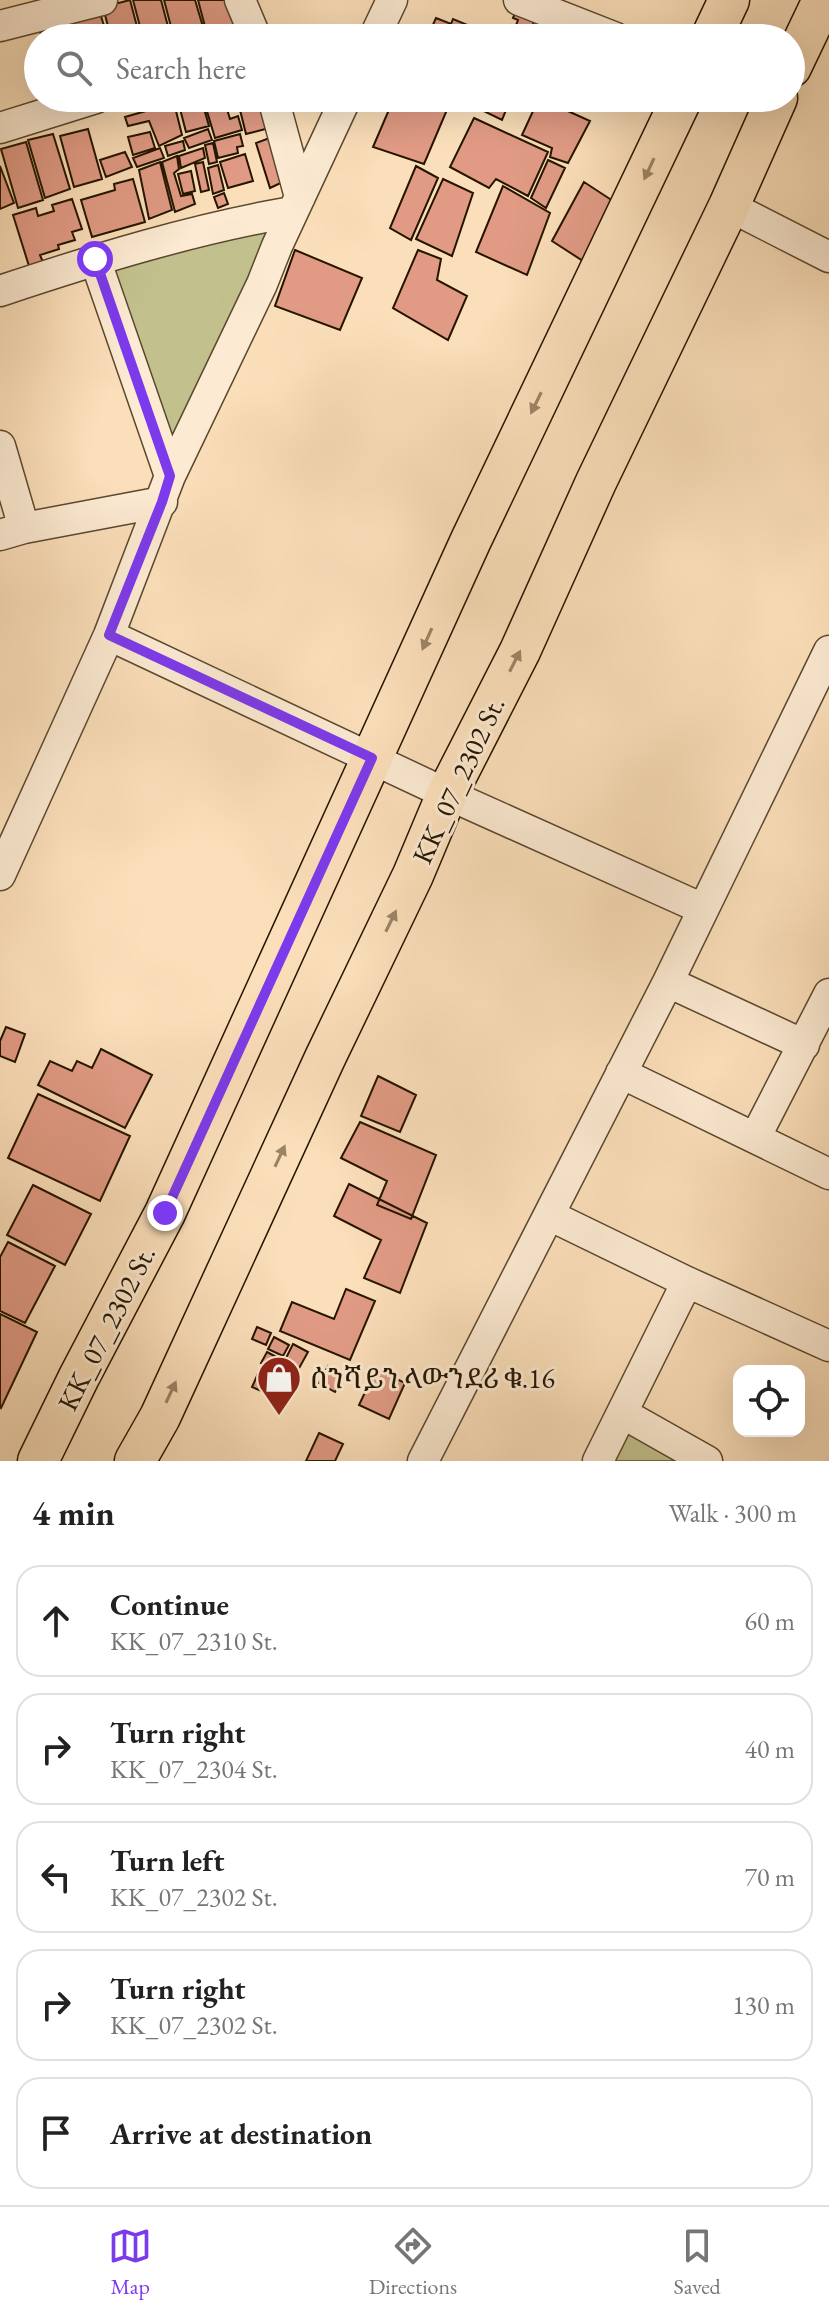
<!DOCTYPE html>
<html lang="en">
<head>
<meta charset="utf-8">
<style>
	:root { --surface:#fff; --page:#f2f2f2; --text:#222; --muted:#767676; --line:#e0e0e0; --accent:#7c3aed }
	body { margin:0; font-family:"EB Garamond","Noto Serif Ethiopic",serif; background:var(--page); color:var(--text) }
	.controls { position:absolute; right:24px; bottom:24px; display:grid; overflow:hidden; border-radius:16px; box-shadow:0 8px 32px #0002 }
	.controls button { width:72px; height:72px; display:grid; place-items:center; padding:0; border:0; border-bottom:2px solid var(--line); background:var(--surface); color:var(--text); font:40px sans-serif }
	.stop { position:absolute; width:24px; height:24px; margin:-18px; border:6px solid #7c3aed; border-radius:50%; background:#fff }
	.stop.end { background:#7c3aed; border-color:#fff; box-shadow:0 2px 8px #0008 }
	.list { margin:0; padding:0; list-style:none }
	h2 { display:flex; justify-content:space-between; align-items:center; height:104px; margin:0; padding:0 32px; font-size:34px }
	h2 small { font-size:26px; font-weight:400; color:var(--muted) }
	.list li { display:grid; grid-template-columns:52px 1fr auto; gap:24px; align-items:center; box-sizing:border-box; height:112px; margin:0 16px 16px; padding:0 16px; border:2px solid var(--line); border-radius:24px }
	.list b { display:block; font-size:30px; white-space:nowrap }
	.list p { margin:0; font-size:26px; white-space:nowrap; color:var(--muted) }
	.list em { font-size:26px; font-style:normal; color:var(--muted) }
	.icon { flex:none; width:44px; height:44px; fill:none; stroke:currentColor; stroke-width:2; stroke-linecap:round; stroke-linejoin:round }
	.map { position:relative; flex:none; width:829px; height:1461px; overflow:hidden }
	.search { position:absolute; background:var(--surface); box-shadow:0 8px 32px #0002; left:24px; right:24px; top:24px; height:88px; display:flex; align-items:center; gap:20px; box-sizing:border-box; padding:0 28px; border-radius:44px; color:var(--muted); font-size:30px }
	.sheet { height:744px; background:var(--surface) }
	nav { display:flex; justify-content:space-around; align-items:center; box-sizing:border-box; height:112px; border-top:2px solid var(--line); background:var(--surface); font-size:22px; color:var(--muted) }
	nav a { display:grid; justify-items:center; gap:4px }
	nav .on { color:var(--accent) }
	.map>svg:first-child { display:block }
	.green { fill:#c2c18d; stroke:#746b46; stroke-width:2 }
	.building { fill:#e19b85; stroke:#251500; stroke-width:2 }
	.lines { fill:none; stroke-linecap:round; stroke-linejoin:round }
	.minor-casing { stroke:#5a482e; stroke-width:33 }
	.major-casing { stroke:#251500; stroke-width:43 }
	.minor { stroke:#fcead2; stroke-width:30 }
	.major { stroke:#fbdfba; stroke-width:40 }
	.oneway { fill:#9b8466 }
	.route { stroke:#7c3aed; stroke-width:10 }
	.labels { text-anchor:middle; dominant-baseline:central; stroke-width:6; stroke-linejoin:round; paint-order:stroke }
	.street-label { font-size:28px; fill:#251500; stroke:#fcead2 }
	.poi-label { font-size:28px; fill:#251500; stroke:#fcead2; text-anchor:start }
</style>
</head>
<body>
<div class="map">
<svg width="829" height="1461" viewBox="0 0 829 1461">
	<rect width="100%" height="100%" fill="#fbdfba"/>
	<filter id="stains"><feTurbulence type="fractalNoise" baseFrequency=".0025" numOctaves="4"/><feColorMatrix values="0 0 0 0 .2 0 0 0 0 .09 0 0 0 0 .02 0 0 0 .5 -.17"/></filter>
	<radialGradient id="worn" r=".72"><stop offset=".6" stop-color="#630" stop-opacity="0"/><stop offset="1" stop-color="#630" stop-opacity=".3"/></radialGradient>
	<path class="green" d="M292,212L170,476L95,259Z
		M622,1413L707,1461H598Z"/>
	<path class="building" d="M130,0L140,38H111L103,7Z
		M133,0H161L171,38H143Z
		M164,0H195L206,37L174,38Z
		M198,0H228L237,29L208,38Z
		M519,3L539,12L531,28L553,38H511L518,20L513,18Z
		M97,4L108,38H42L37,22Z
		M436,18L451,24L453,19L482,31L479,38H427Z
		M190,98H201L209,126L186,132L178,101Z
		M203,98H228L230,105L226,106L230,119L238,116L242,130L215,138Z
		M237,98H269L277,126L246,134Z
		M394,98H452L424,164L373,147Z
		M457,98H511L502,120Z
		M539,98L590,121L568,163L550,157L552,148L522,135Z
		M174,103L182,135L159,146L149,121L128,126L125,117Z
		M474,118L548,152L528,196L496,179L489,188L450,167Z
		M88,129L102,179L74,187L60,136Z
		M208,129L212,140L189,148L184,138Z
		M150,132L155,148L133,155L128,137Z
		M53,134L70,189L45,198L28,140Z
		M240,134L243,146L237,147L238,153L218,158L214,141Z
		M272,137L285,181L270,188L256,143Z
		M183,141L185,150L168,156L165,146Z
		M26,142L43,200L18,208L1,149Z
		M213,143L217,162L209,164L205,145Z
		M160,148L164,158L137,167L133,158Z
		M203,148L205,158L181,168L179,156Z
		M125,152L132,167L106,177L100,160Z
		M245,154L253,181L228,188L220,162Z
		M177,156L179,169L174,173L181,196L192,194L195,204L175,212L162,162Z
		M548,160L565,168L546,208L531,198Z
		M160,162L172,210L149,219L139,170Z
		M203,162L209,190L201,192L195,164Z
		M218,165L224,190L213,194L208,168Z
		M0,166L14,203L0,209Z
		M416,166L438,178L411,240L390,228Z
		M191,171L195,191L183,194L178,174Z
		M133,179L145,222L92,237L81,200L115,190L114,184Z
		M443,179L473,193L452,256L416,239Z
		M584,182L613,201L583,261L552,241Z
		M503,186L550,213L527,275L476,252Z
		M224,193L228,204L218,208L214,197Z
		M72,199L82,229L72,232L75,240L58,245L59,249L40,255L43,262L29,266L13,215L36,208L38,216L54,211L52,205Z
		M295,250L362,278L340,330L275,306Z
		M418,250L441,259L437,280L467,296L448,340L393,308Z
		M6,1027L25,1034L15,1062L0,1056V1041Z
		M101,1049L152,1075L125,1128L38,1085L50,1061L72,1071L77,1061L92,1068Z
		M378,1076L416,1095L400,1132L361,1116Z
		M38,1094L130,1136L100,1201L8,1158Z
		M360,1122L436,1155L411,1219L377,1205L387,1181L341,1158Z
		M349,1184L427,1223L400,1293L364,1278L381,1240L334,1216Z
		M33,1185L91,1214L65,1265L7,1235Z
		M8,1242L55,1266L25,1323L0,1311V1257Z
		M346,1289L375,1301L350,1360L280,1331L292,1302L334,1319Z
		M0,1314L37,1332L1,1408L0,1407Z
		M257,1327L271,1333L266,1345L252,1339Z
		M274,1337L289,1345L283,1356L268,1349Z
		M293,1344L308,1352L297,1372L283,1364Z
		M267,1352L282,1360L276,1371L261,1363Z
		M328,1366L345,1375L335,1392L319,1383Z
		M261,1367L275,1373L266,1393L252,1387Z
		M281,1368L297,1374L287,1399L271,1392Z
		M376,1369L405,1383L389,1419L359,1405Z
		M319,1433L343,1444L335,1461H306Z"/>
	<g class="lines">
		<g class="minor-casing">
			<path id="minor" d="M240,0L256,38
				M519,0L616,38
				M0,26L102,0
				M374,38L392,0
				M273,98L300,197
				M0,128L96,98
				M729,206L829,257
				M95,259L170,476
				M0,291C96,259 193,229 292,212
				M0,446L24,528
				M0,535L24,528L162,502
				M109,635L447,794L703,909
				M0,875L109,635L170,476L262,284L277,246L346,98
				M668,982L804,1045
				M621,1073L829,1174
				M755,1138L829,994
				M549,1215L687,1282L829,1346
				M622,1413L707,1461
				M423,1461L668,982L829,651
				M598,1461L687,1282"/>
		</g>
		<g class="major-casing">
			<path id="major" d="M711,38L729,0
				M791,67L823,0
				M38,1461L79,1377L165,1213L471,540L682,98
				M135,1461L160,1417L325,1058L413,875L447,794L520,651L596,482L729,206L777,98"/>
		</g>
		<use href="#minor" class="minor"/>
		<use href="#major" class="major"/>
	</g>
	<defs><path id="oneway-solid" d="M-6-.8H1V-3.2L6.5 0L1 3.2V.8H-6Z" transform="scale(2)"/></defs>
	<g class="oneway">
		<use href="#oneway-solid" transform="translate(649 169) rotate(115)"/>
		<use href="#oneway-solid" transform="translate(536 403) rotate(116)"/>
		<use href="#oneway-solid" transform="translate(427 639) rotate(114)"/>
		<use href="#oneway-solid" transform="translate(515 661) rotate(-63)"/>
		<use href="#oneway-solid" transform="translate(391 921) rotate(-64)"/>
		<use href="#oneway-solid" transform="translate(280 1156) rotate(-65)"/>
		<use href="#oneway-solid" transform="translate(171 1392) rotate(-65)"/>
	</g>
	<g class="lines">
		<path class="route" d="M95,259L170,476L162,502L109,635L372,758L165,1213"/>
	</g>
	<defs>
		<g id="shop-pin" transform="scale(2.3)"><path d="M0 17L-7.5 6A9.5 9.5 0 1 1 7.5 6Z" fill="#8f2418" stroke="#fcead2"/><path d="M-5-2.5h2.3a2.7 3.5 0 0 1 5.4 0H5L5.5 6h-11ZM-1.5-2.5h3a1.5 2.3 0 0 0-3 0Z" fill="#fff"/></g>
	</defs>
	<g fill-rule="evenodd">
		<use href="#shop-pin" x="279" y="1378"/>
	</g>
	<g class="labels">
		<g class="street-label">
			<text transform="translate(458 780) rotate(-65)">KK_07_2302 St.</text>
			<text transform="translate(106 1328) rotate(-63)">KK_07_2302 St.</text>
		</g>
		<g class="poi-label">
			<text x="310" y="1378">ሰንሻይን ላውንደሪ ቁ.16</text>
		</g>
	</g>
	<rect width="100%" height="100%" filter="url(#stains)"/>
	<rect width="100%" height="100%" fill="url(#worn)"/>
</svg>
<div class="controls">
<button><svg class="icon" aria-label="locate" viewBox="0 0 24 24"><circle cx="12" cy="12" r="6"/><path d="M12 2v4M12 18v4M2 12h4M18 12h4"/></svg></button>
</div>
<div class="stop" style="left:95px;top:259px"></div>
<div class="stop end" style="left:165px;top:1213px"></div>
<div class="search"><svg class="icon" aria-label="search" viewBox="0 0 24 24"><circle cx="10" cy="10" r="6"/><path d="M15 15l6 6"/></svg>Search here</div>
</div>
<section class="sheet">
<h2>4 min<small>Walk · 300 m</small></h2>
<ul class="list">
<li><svg class="icon" aria-label="ahead" viewBox="0 0 24 24"><path d="M12 20V5M6 11l6-6 6 6"/></svg><div><b>Continue</b><p>KK_07_2310 St.</p></div><em>60 m</em></li>
<li><svg class="icon" aria-label="right" viewBox="0 0 24 24"><path d="M7 20v-9h11M14 6l5 5-5 5"/></svg><div><b>Turn right</b><p>KK_07_2304 St.</p></div><em>40 m</em></li>
<li><svg class="icon" aria-label="left" viewBox="0 0 24 24"><path d="M17 20v-9H6M10 6l-5 5 5 5"/></svg><div><b>Turn left</b><p>KK_07_2302 St.</p></div><em>70 m</em></li>
<li><svg class="icon" aria-label="right" viewBox="0 0 24 24"><path d="M7 20v-9h11M14 6l5 5-5 5"/></svg><div><b>Turn right</b><p>KK_07_2302 St.</p></div><em>130 m</em></li>
<li><svg class="icon" aria-label="arrive" viewBox="0 0 24 24"><path d="M6 21V4h12l-3 4 3 4H6"/></svg><div><b>Arrive at destination</b></div></li>
</ul>
</section>
<nav>
<a class="on"><svg class="icon" aria-label="map" viewBox="0 0 24 24"><path d="M3 6l6-2 6 2 6-2v14l-6 2-6-2-6 2zM9 4v14M15 6v14"/></svg>Map</a>
<a><svg class="icon" aria-label="directions" viewBox="0 0 24 24"><path d="M12 3l9 9-9 9-9-9zM9 14v-3h6M13 9l2 2-2 2"/></svg>Directions</a>
<a><svg class="icon" aria-label="saved" viewBox="0 0 24 24"><path d="M7 4h10v16l-5-4-5 4z"/></svg>Saved</a>
</nav>
</body>
</html>
